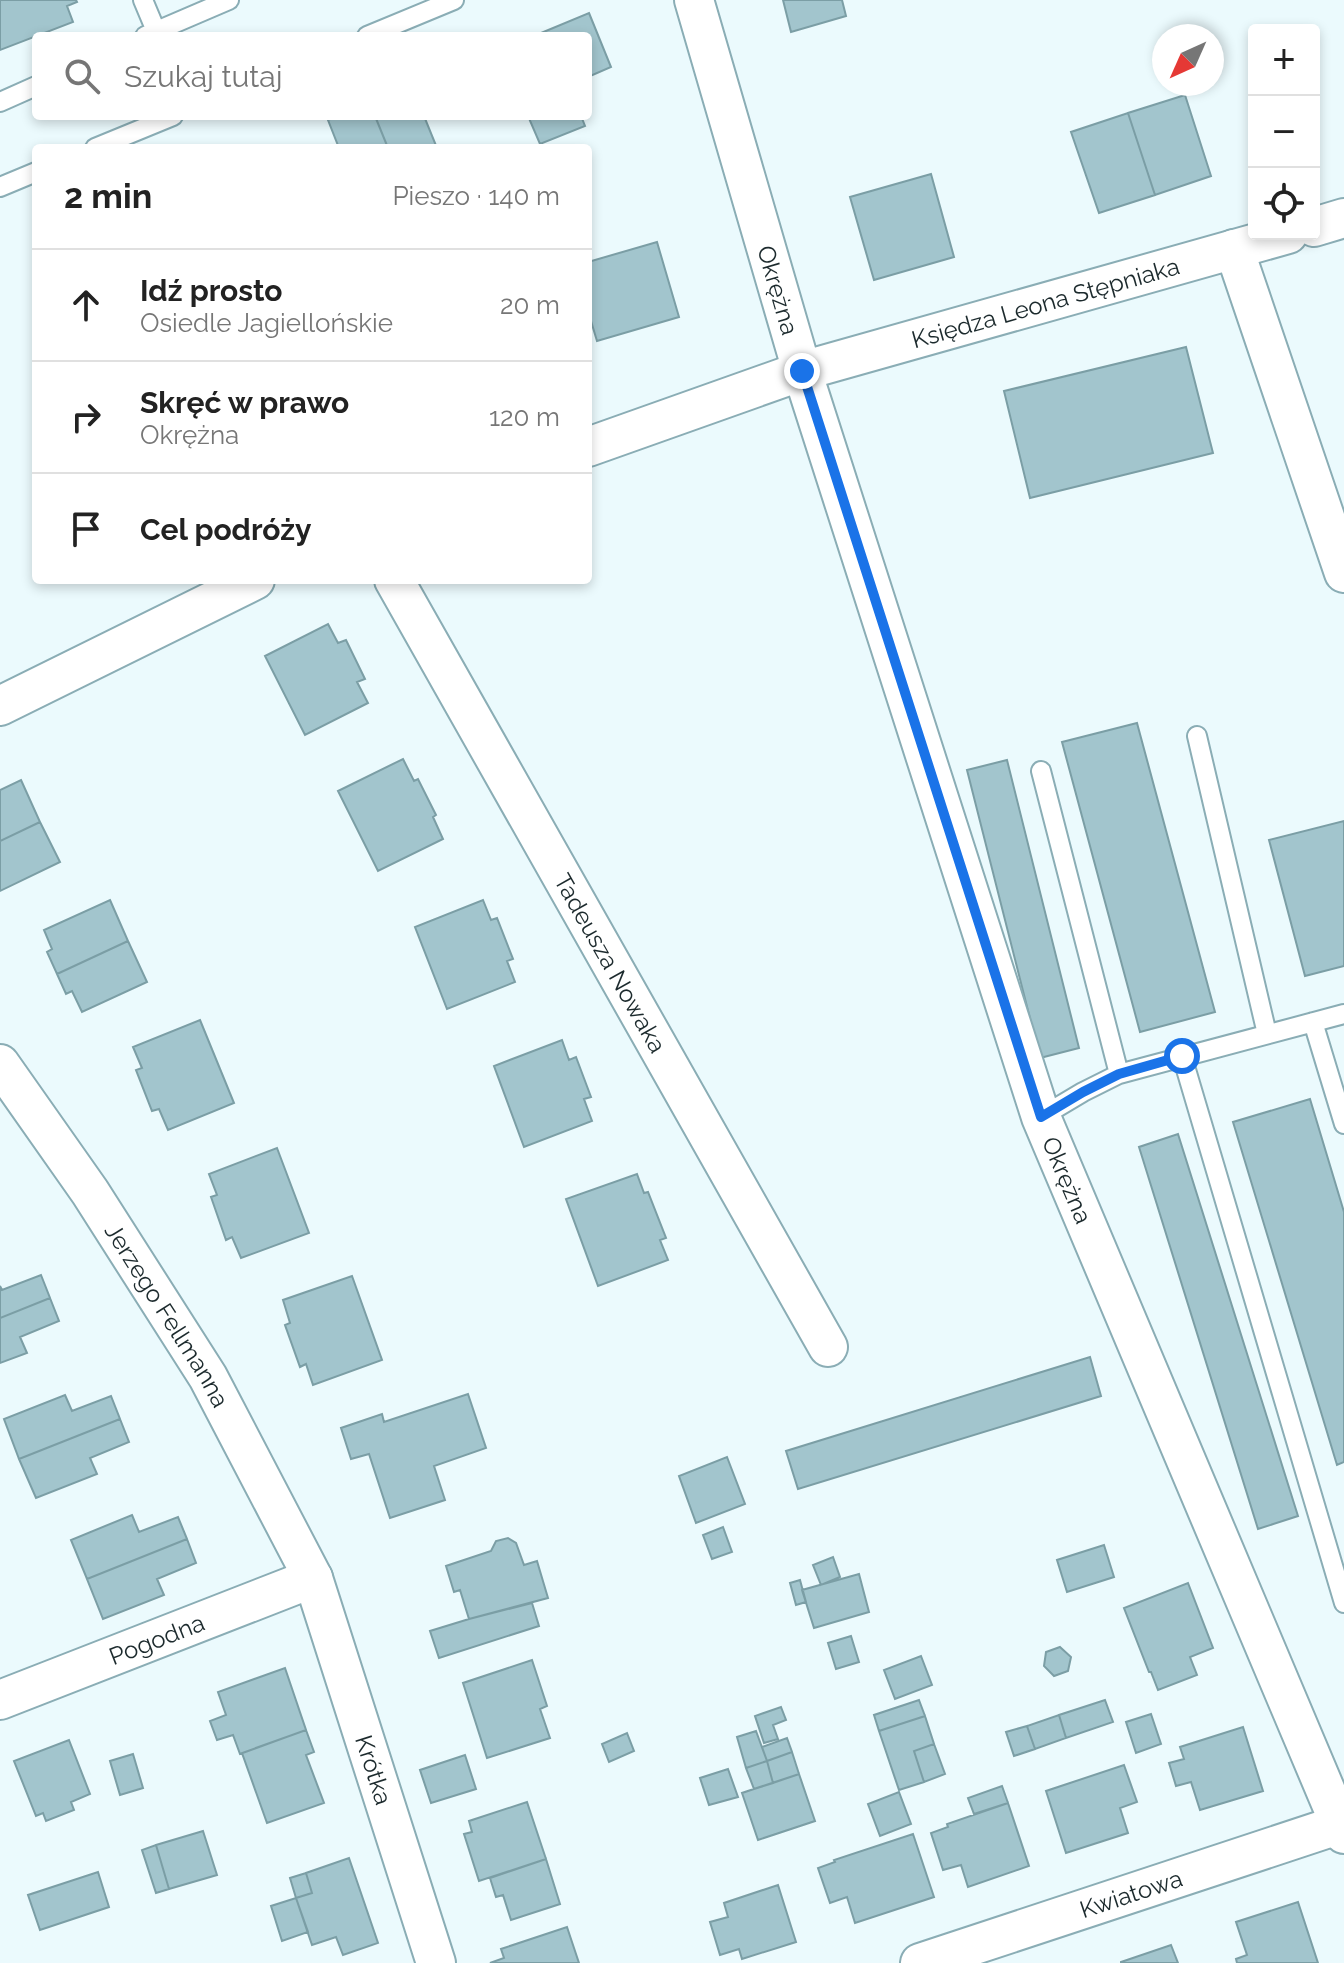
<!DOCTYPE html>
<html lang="pl">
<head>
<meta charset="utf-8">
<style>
	:root { --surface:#fff; --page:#f6f6f6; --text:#222; --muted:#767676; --line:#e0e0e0 }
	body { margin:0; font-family:Raleway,sans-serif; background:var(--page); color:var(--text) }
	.controls { position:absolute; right:24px; top:24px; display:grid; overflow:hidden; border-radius:8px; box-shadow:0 4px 12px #0003 }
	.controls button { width:72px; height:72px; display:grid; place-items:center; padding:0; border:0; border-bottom:2px solid var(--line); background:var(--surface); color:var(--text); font:40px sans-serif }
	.compass { position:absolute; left:1152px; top:24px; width:72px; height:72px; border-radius:50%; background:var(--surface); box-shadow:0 4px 12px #0003; rotate:225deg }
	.stop { position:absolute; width:24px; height:24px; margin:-18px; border:6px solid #1a73e8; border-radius:50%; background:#fff }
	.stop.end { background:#1a73e8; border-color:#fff; box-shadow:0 2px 8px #0008 }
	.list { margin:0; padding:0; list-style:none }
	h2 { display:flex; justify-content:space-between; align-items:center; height:104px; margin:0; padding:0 32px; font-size:34px }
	h2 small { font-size:26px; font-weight:400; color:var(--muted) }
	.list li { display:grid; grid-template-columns:52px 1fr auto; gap:24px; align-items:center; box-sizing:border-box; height:112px; padding:0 32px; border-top:2px solid var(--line) }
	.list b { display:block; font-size:30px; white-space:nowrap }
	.list p { margin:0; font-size:26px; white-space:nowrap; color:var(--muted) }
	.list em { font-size:26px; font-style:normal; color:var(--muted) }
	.icon { flex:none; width:44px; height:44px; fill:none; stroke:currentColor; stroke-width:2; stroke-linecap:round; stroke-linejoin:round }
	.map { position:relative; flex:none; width:1344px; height:1963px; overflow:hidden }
	.search { position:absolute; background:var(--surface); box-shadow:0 4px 12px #0003; left:32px; top:32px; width:560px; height:88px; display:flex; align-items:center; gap:20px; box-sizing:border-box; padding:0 28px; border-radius:8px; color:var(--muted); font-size:30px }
	.panel { position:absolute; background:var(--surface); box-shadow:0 4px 12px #0003; left:32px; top:144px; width:560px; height:440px; border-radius:8px }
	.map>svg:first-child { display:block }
	.building { fill:#a2c5cd; stroke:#7b9ea5; stroke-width:2 }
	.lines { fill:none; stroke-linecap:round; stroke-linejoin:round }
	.lane-casing { stroke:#8aadb5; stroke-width:22 }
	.street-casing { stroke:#8aadb5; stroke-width:42 }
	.lane { stroke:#fff; stroke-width:18 }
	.street { stroke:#fff; stroke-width:38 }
	.route { stroke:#1a73e8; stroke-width:10 }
	.labels { text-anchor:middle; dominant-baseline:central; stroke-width:6; stroke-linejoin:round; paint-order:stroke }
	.street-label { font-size:24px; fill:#1c2a2d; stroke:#fff }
</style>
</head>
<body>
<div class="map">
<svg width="1344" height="1963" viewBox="0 0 1344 1963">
	<rect width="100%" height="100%" fill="#ebfafd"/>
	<path class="building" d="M0,0H76L77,2L67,6L73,22L0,50Z
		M783,0H842L846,16L791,32Z
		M589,13L611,67L588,77V36H543L541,33Z
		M1185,95L1211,176L1155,195L1128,113Z
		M1128,113L1155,195L1099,213L1071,132Z
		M337,116H375L388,148H339L328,120Z
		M375,116H424L437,148H388Z
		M528,116H581L585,126L540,144Z
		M931,174L954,257L874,280L850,197Z
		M657,242L679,317L597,341L588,311V262Z
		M1186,347L1213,453L1030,498L1004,391Z
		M328,624L338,643L346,640L365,679L357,682L368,703L305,735L265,656Z
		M1137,723L1215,1012L1140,1032L1062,742Z
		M403,759L414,781L418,779L436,815L433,817L443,839L378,871L338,791Z
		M1007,760L1079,1048L1040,1058L967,770Z
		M21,780L40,822L0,841V790Z
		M1344,821V966L1305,976L1269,840Z
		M40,822L60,862L0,891V841Z
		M110,900L128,941L57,974L47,952L52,949L44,930Z
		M483,900L491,920L497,918L513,959L507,961L515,982L447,1009L415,927Z
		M128,941L147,982L82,1012L72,991L66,994L57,974Z
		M200,1020L234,1103L168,1130L159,1109L152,1111L136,1070L142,1068L133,1047Z
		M562,1040L569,1060L576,1057L591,1097L584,1099L592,1121L524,1147L494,1066Z
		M1310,1099L1344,1212V1462L1337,1465L1233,1122Z
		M1178,1134L1298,1516L1258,1529L1139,1147Z
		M277,1148L309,1233L241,1258L232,1237L226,1240L211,1197L217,1195L209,1174Z
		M637,1174L644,1193L648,1192L666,1238L660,1240L668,1260L598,1286L566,1199Z
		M41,1275L50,1298L0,1318V1286L2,1290Z
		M352,1276L382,1360L313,1385L306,1364L300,1367L285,1325L290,1323L283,1300Z
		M50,1298L59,1321L20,1337L27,1353L0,1363V1318Z
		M1090,1357L1101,1396L798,1489L786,1451Z
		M468,1394L486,1448L434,1466L445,1500L390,1518L369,1454L351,1459L341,1428L382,1414L384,1422Z
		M65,1395L72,1411L111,1396L120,1419L19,1459L4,1419Z
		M120,1419L129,1442L90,1458L97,1474L36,1498L19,1459Z
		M727,1457L745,1504L696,1523L679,1476Z
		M132,1515L139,1532L178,1517L187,1539L87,1579L71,1540Z
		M723,1527L732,1552L712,1559L703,1535Z
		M508,1538L516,1543L524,1565L537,1561L548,1598L469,1619L460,1590L454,1592L446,1566L491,1551L496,1541Z
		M187,1539L196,1563L157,1579L164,1595L103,1619L87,1579Z
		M1104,1545L1114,1577L1067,1592L1057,1560Z
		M833,1557L840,1577L821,1585L813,1565Z
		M859,1574L869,1612L814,1628L802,1590Z
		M800,1580L806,1602L796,1605L790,1583Z
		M1188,1583L1213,1648L1190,1657L1197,1675L1158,1690L1151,1672H1149L1124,1608Z
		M532,1603L539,1626L439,1658L430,1631L469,1619Z
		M851,1636L859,1662L836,1669L828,1643Z
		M1060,1647L1071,1657L1068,1671L1054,1676L1044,1666L1046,1652Z
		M921,1656L932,1685L895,1699L884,1670Z
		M532,1660L547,1706L540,1709L550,1738L487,1758L463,1683Z
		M285,1668L306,1730L240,1754L233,1735L217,1740L210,1721L226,1715L218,1692Z
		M919,1700L925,1716L879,1731L874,1715Z
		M1105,1700L1113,1722L1066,1738L1059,1715Z
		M781,1707L786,1720L773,1725L778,1739L764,1743L755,1716Z
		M1151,1714L1161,1744L1136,1753L1126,1722Z
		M1059,1715L1066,1738L1035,1749L1027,1726Z
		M925,1716L934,1744L914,1751L924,1782L899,1790L879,1731Z
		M1027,1726L1035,1749L1014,1756L1006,1732Z
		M1243,1727L1263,1791L1200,1810L1191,1782L1176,1786L1169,1763L1184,1759L1180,1747Z
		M306,1730L314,1752L306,1755L324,1803L267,1823L242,1753Z
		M756,1731L767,1761L746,1768L737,1737Z
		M627,1733L634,1751L609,1762L602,1744Z
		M787,1738L792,1752L767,1761L762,1747Z
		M69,1740L90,1794L71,1802L74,1810L46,1821L43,1813L36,1816L14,1761Z
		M934,1744L945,1774L924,1782L914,1751Z
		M792,1752L799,1774L773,1783L767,1761Z
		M133,1754L143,1788L120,1795L110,1761Z
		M465,1755L476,1789L431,1803L420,1770Z
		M767,1761L773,1783L754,1789L746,1768Z
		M1124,1765L1137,1802L1120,1808L1128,1833L1066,1853L1046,1791Z
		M728,1769L738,1797L709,1805L700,1778Z
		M799,1774L815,1821L758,1840L742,1793Z
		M1002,1786L1008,1803L974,1814L968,1798Z
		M899,1792L911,1824L880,1836L868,1804Z
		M527,1802L546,1859L479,1881L464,1834L472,1832L469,1821Z
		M1008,1803L1029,1866L968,1887L961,1865L943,1870L931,1833L948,1827L947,1824Z
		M203,1831L217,1875L169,1889L156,1845Z
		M913,1834L934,1897L855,1923L847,1897L830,1903L818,1868L835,1862L834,1860Z
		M156,1845L169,1889L156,1893L142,1850Z
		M349,1858L378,1943L343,1955L336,1937L312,1945L296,1898L312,1893L306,1873Z
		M546,1859L560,1904L511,1920L503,1895L496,1897L490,1878Z
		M98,1872L109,1907L40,1930L28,1895Z
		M306,1873L312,1893L296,1898L290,1878Z
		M778,1885L796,1942L742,1959L739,1949L720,1955L710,1922L728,1917L724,1903Z
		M296,1898L308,1932L282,1941L271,1906Z
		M1298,1902L1318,1963H1237L1236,1959L1247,1955L1236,1922Z
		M567,1927L579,1963H490L504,1958L501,1949Z
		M1171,1945L1178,1963H1121V1962Z"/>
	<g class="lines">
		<g class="lane-casing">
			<path id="lane" d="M143,0L156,31
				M145,36L229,0
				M367,36L454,0
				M0,102L36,86
				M95,148L173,116
				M0,187L36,172
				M1197,736L1267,1034
				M1041,771L1119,1074
				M1313,1022L1344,1124
				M1182,1056L1344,1603
				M1041,1117L1083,1092L1119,1074L1344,1014"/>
		</g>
		<g class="street-casing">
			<g id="street">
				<path id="s1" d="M694,0L802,371L1041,1117L1344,1834"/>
				<path d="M1314,227L1344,218"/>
				<path d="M1234,249L1344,573"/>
				<path id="s2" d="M588,447L802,371L1288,234"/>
				<path id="s3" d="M394,580L828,1347"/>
				<path d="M0,706L255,580"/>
				<path id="s4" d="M0,1064L90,1192L208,1377L313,1578L436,1963"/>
				<path id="s5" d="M0,1700L313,1578"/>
				<path id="s6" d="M920,1963L1341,1824"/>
			</g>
		</g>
		<use href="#lane" class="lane"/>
		<use href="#street" class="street"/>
	</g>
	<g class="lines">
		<path class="route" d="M802,371L1041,1117L1083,1092L1119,1074L1182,1056"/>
	</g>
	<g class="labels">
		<g class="street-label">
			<text stroke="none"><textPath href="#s1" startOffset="302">Okrężna</textPath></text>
			<text stroke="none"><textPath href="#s2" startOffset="480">Księdza Leona Stępniaka</textPath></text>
			<text stroke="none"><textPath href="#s3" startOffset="440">Tadeusza Nowaka</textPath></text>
			<text stroke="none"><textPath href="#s1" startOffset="1238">Okrężna</textPath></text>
			<text stroke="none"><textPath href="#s4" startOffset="302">Jerzego Fellmanna</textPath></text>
			<text stroke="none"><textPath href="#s5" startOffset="168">Pogodna</textPath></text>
			<text stroke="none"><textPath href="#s4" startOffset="804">Krótka</textPath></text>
			<text stroke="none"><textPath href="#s6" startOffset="222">Kwiatowa</textPath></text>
		</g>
	</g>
</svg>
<div class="controls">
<button>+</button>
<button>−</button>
<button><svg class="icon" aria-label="locate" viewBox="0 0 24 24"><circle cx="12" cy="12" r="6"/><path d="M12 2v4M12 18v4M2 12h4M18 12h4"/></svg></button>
</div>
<svg class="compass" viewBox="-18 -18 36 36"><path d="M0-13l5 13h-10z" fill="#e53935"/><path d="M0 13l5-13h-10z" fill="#767676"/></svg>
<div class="stop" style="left:1182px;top:1056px"></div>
<div class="stop end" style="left:802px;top:371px"></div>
<div class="search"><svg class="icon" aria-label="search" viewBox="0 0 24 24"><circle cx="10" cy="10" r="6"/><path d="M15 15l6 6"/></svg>Szukaj tutaj</div>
<section class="panel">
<h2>2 min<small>Pieszo · 140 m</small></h2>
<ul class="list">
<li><svg class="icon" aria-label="ahead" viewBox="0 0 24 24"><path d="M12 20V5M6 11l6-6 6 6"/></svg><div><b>Idź prosto</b><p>Osiedle Jagiellońskie</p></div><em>20 m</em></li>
<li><svg class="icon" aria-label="right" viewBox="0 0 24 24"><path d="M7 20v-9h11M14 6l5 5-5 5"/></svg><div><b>Skręć w prawo</b><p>Okrężna</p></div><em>120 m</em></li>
<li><svg class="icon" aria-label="arrive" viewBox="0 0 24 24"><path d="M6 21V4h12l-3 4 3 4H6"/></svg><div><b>Cel podróży</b></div></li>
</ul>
</section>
</div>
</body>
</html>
